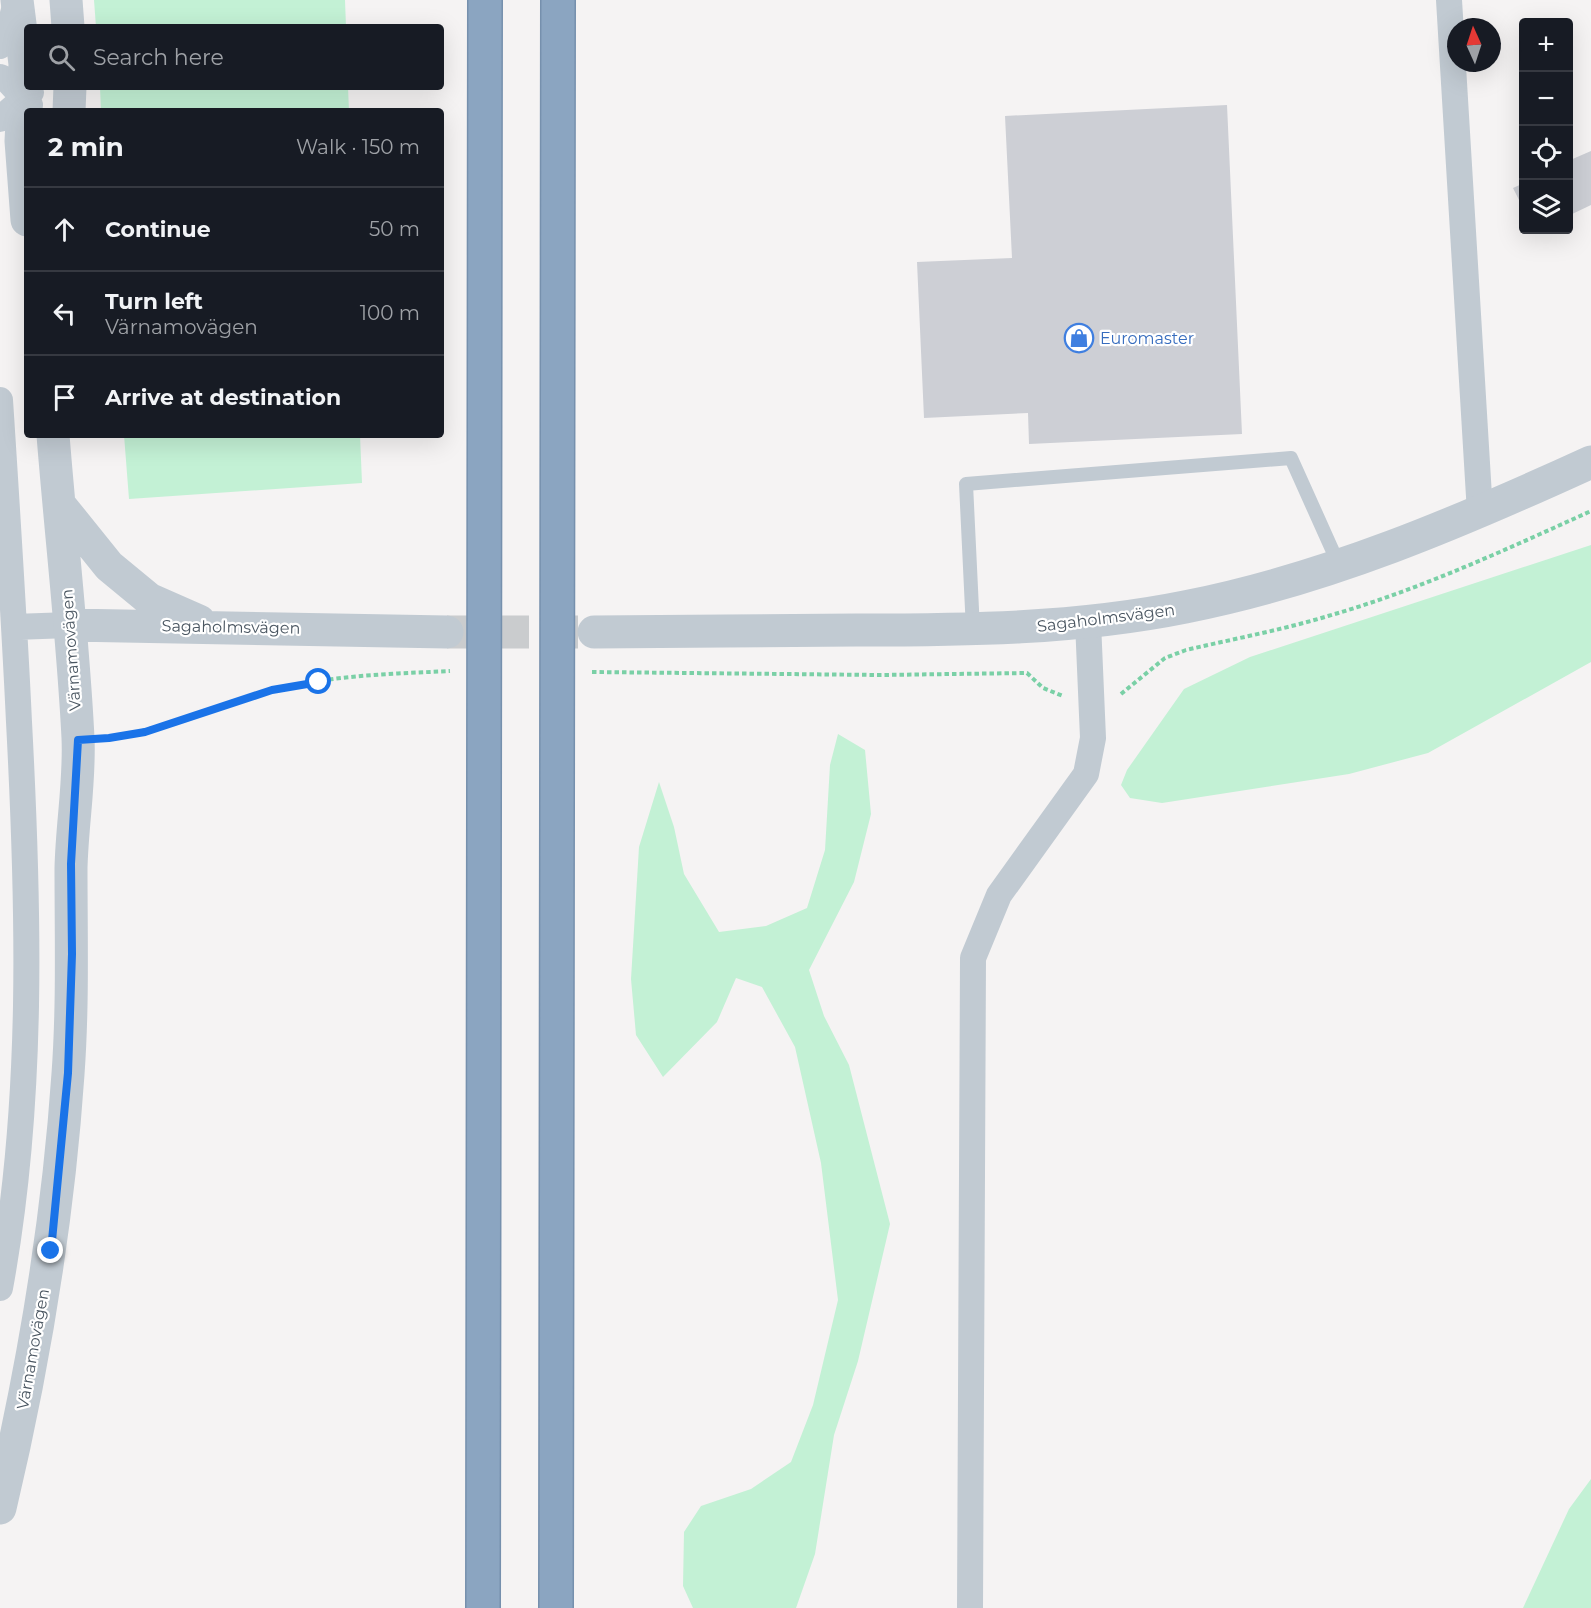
<!DOCTYPE html>
<html lang="en">
<head>
<meta charset="utf-8">
<style>
	:root { --surface:#171b24; --page:#242831; --text:#f1f3f6; --muted:#9ea1a6; --line:#363941 }
	body { margin:0; font-family:Montserrat,sans-serif; background:var(--page); color:var(--text) }
	.controls { position:absolute; right:18px; top:18px; display:grid; overflow:hidden; border-radius:6px; box-shadow:0 6px 24px #0002 }
	.controls button { width:54px; height:54px; display:grid; place-items:center; padding:0; border:0; border-bottom:2px solid var(--line); background:var(--surface); color:var(--text); font:30px sans-serif }
	.compass { position:absolute; left:1447px; top:18px; width:54px; height:54px; border-radius:50%; background:var(--surface); box-shadow:0 6px 24px #0002; rotate:357deg }
	.stop { position:absolute; width:18px; height:18px; margin:-14px; border:4px solid #1a73e8; border-radius:50%; background:#fff }
	.stop.end { background:#1a73e8; border-color:#fff; box-shadow:0 2px 6px #0008 }
	.list { margin:0; padding:0; list-style:none }
	h2 { display:flex; justify-content:space-between; align-items:center; height:78px; margin:0; padding:0 24px; font-size:26px }
	h2 small { font-size:20px; font-weight:400; color:var(--muted) }
	.list li { display:grid; grid-template-columns:39px 1fr auto; gap:18px; align-items:center; box-sizing:border-box; height:84px; padding:0 24px; border-top:2px solid var(--line) }
	.list b { display:block; font-size:22px; white-space:nowrap }
	.list p { margin:0; font-size:20px; white-space:nowrap; color:var(--muted) }
	.list em { font-size:20px; font-style:normal; color:var(--muted) }
	.icon { flex:none; width:33px; height:33px; fill:none; stroke:currentColor; stroke-width:2; stroke-linecap:round; stroke-linejoin:round }
	.map { position:relative; flex:none; width:1591px; height:1608px; overflow:hidden }
	.search { position:absolute; background:var(--surface); box-shadow:0 6px 24px #0002; left:24px; top:24px; width:420px; height:66px; display:flex; align-items:center; gap:15px; box-sizing:border-box; padding:0 21px; border-radius:6px; color:var(--muted); font-size:22px }
	.panel { position:absolute; background:var(--surface); box-shadow:0 6px 24px #0002; left:24px; top:108px; width:420px; height:330px; border-radius:6px }
	.map>svg:first-child { display:block }
	.green { fill:#c3f1d5 }
	.building { fill:#cdcfd5 }
	.lines { fill:none; stroke-linecap:round; stroke-linejoin:round }
	.tertiary-tunnel { stroke:#caccce; stroke-width:33; stroke-dasharray:33 16; stroke-linecap:butt }
	.motorway-casing { stroke:#7690ad; stroke-width:36 }
	.path { stroke:#7ad0a6; stroke-width:4; stroke-dasharray:4.5 3; stroke-linecap:butt }
	.service { stroke:#c1cad2; stroke-width:14 }
	.minor { stroke:#c1cad2; stroke-width:26 }
	.tertiary { stroke:#c1cad2; stroke-width:33 }
	.motorway { stroke:#8ba5c1; stroke-width:33 }
	.route { stroke:#1a73e8; stroke-width:8 }
	.labels { text-anchor:middle; dominant-baseline:central; stroke-width:4.5; stroke-linejoin:round; paint-order:stroke }
	.shop-label { font-size:16px; fill:#366cbe; stroke:#fff; text-anchor:start }
	.street-label { font-size:16px; fill:#4a5661; stroke:#fff }
</style>
</head>
<body>
<div class="map">
<svg width="1591" height="1608" viewBox="0 0 1591 1608">
	<rect width="100%" height="100%" fill="#f5f3f3"/>
	<path class="green" d="M94,0H345L346,27H96Z
		M100,87H348L349,111H101Z
		M124,435H360L362,483L129,499Z
		M1591,545V662L1428,753L1349,774L1162,803L1130,798L1121,785L1127,770L1184,689L1250,657Z
		M838,734L865,750L871,814L854,882L809,970L824,1016L849,1065L890,1224L858,1361L834,1435L815,1554L796,1608H693L683,1586L684,1532L701,1506L751,1489L791,1462L813,1405L838,1300L821,1163L795,1047L762,987L736,978L717,1022L663,1077L636,1035L631,979L639,847L659,782L674,827L684,874L719,932L766,926L807,908L825,850L830,765Z
		M1591,1479V1608H1523L1569,1509Z"/>
	<path class="building" d="M1227,105L1242,434L1029,444L1028,413L924,418L917,262L1012,258L1005,116Z
		M1591,151V205L1568,216V161Z
		M1524,183V210L1513,188Z"/>
	<g class="lines">
		<path class="tertiary-tunnel" d="M447,632H594"/>
		<g class="motorway-casing">
			<path id="motorway" d="M483,1608L485,0
				M556,1608L558,0"/>
		</g>
		<path class="path" d="M592,672L880,675L1027,673L1043,688L1063,696
			M1121,694L1165,658L1186,650C1233,639 1282,630 1328,616C1419,590 1505,550 1591,511
			M112,738C167,727 217,705 271,691C329,675 390,674 450,671"/>
		<path class="service" d="M973,630L966,484L1291,458L1339,565"/>
		<path class="minor" d="M1449,0L1480,513
			M0,46L8,33L15,6
			M0,77L7,80L30,105
			M0,119L31,92
			M0,400C7,508 14,615 19,722C29,910 34,1102 0,1288
			M14,627L70,625
			M970,1608L973,958L999,895L1086,774L1093,738L1088,622"/>
		<path class="tertiary" d="M17,0L25,64L21,141L27,220
			M66,0L68,27
			M69,111L70,87
			M59,504L109,566L149,599L199,621
			M70,625L447,632
			M594,632C681,631 769,631 856,630C966,630 1076,629 1185,607C1327,579 1460,522 1591,462
			M0,1508C34,1365 58,1220 68,1074C73,1005 71,937 71,868C72,824 80,781 78,738C73,637 61,536 53,435"/>
		<use href="#motorway" class="motorway"/>
	</g>
	<g class="lines">
		<path class="route" d="M51,1251L68,1073L72,954L71,864L78,740L109,738L145,732L272,690L319,682"/>
	</g>
	<defs>
		<g id="shop-ring" transform="scale(1.5)"><circle r="9.5" fill="#fff" stroke="#3f7fe0" stroke-width="1.5"/><path d="M-5-2.5h2.3a2.7 3.5 0 0 1 5.4 0H5L5.5 6h-11ZM-1.5-2.5h3a1.5 2.3 0 0 0-3 0Z" fill="#3f7fe0"/></g>
	</defs>
	<g fill-rule="evenodd">
		<use href="#shop-ring" x="1079" y="338"/>
	</g>
	<g class="labels">
		<g class="shop-label">
			<text x="1100" y="338">Euromaster</text>
		</g>
		<g class="street-label">
			<text transform="translate(1106 618) rotate(-7)">Sagaholmsvägen</text>
			<text transform="translate(231 627) rotate(1)">Sagaholmsvägen</text>
			<text transform="translate(71 650) rotate(-94)">Värnamovägen</text>
			<text transform="translate(33 1349) rotate(-80)">Värnamovägen</text>
		</g>
	</g>
</svg>
<div class="controls">
<button>+</button>
<button>−</button>
<button><svg class="icon" aria-label="locate" viewBox="0 0 24 24"><circle cx="12" cy="12" r="6"/><path d="M12 2v4M12 18v4M2 12h4M18 12h4"/></svg></button>
<button><svg class="icon" aria-label="layers" viewBox="0 0 24 24"><path d="M12 4l9 5-9 5-9-5zM3 14l9 5 9-5"/></svg></button>
</div>
<svg class="compass" viewBox="-18 -18 36 36"><path d="M0-13l5 13h-10z" fill="#e53935"/><path d="M0 13l5-13h-10z" fill="#9ea1a6"/></svg>
<div class="stop" style="left:319px;top:682px"></div>
<div class="stop end" style="left:51px;top:1251px"></div>
<div class="search"><svg class="icon" aria-label="search" viewBox="0 0 24 24"><circle cx="10" cy="10" r="6"/><path d="M15 15l6 6"/></svg>Search here</div>
<section class="panel">
<h2>2 min<small>Walk · 150 m</small></h2>
<ul class="list">
<li><svg class="icon" aria-label="ahead" viewBox="0 0 24 24"><path d="M12 20V5M6 11l6-6 6 6"/></svg><div><b>Continue</b></div><em>50 m</em></li>
<li><svg class="icon" aria-label="left" viewBox="0 0 24 24"><path d="M17 20v-9H6M10 6l-5 5 5 5"/></svg><div><b>Turn left</b><p>Värnamovägen</p></div><em>100 m</em></li>
<li><svg class="icon" aria-label="arrive" viewBox="0 0 24 24"><path d="M6 21V4h12l-3 4 3 4H6"/></svg><div><b>Arrive at destination</b></div></li>
</ul>
</section>
</div>
</body>
</html>
